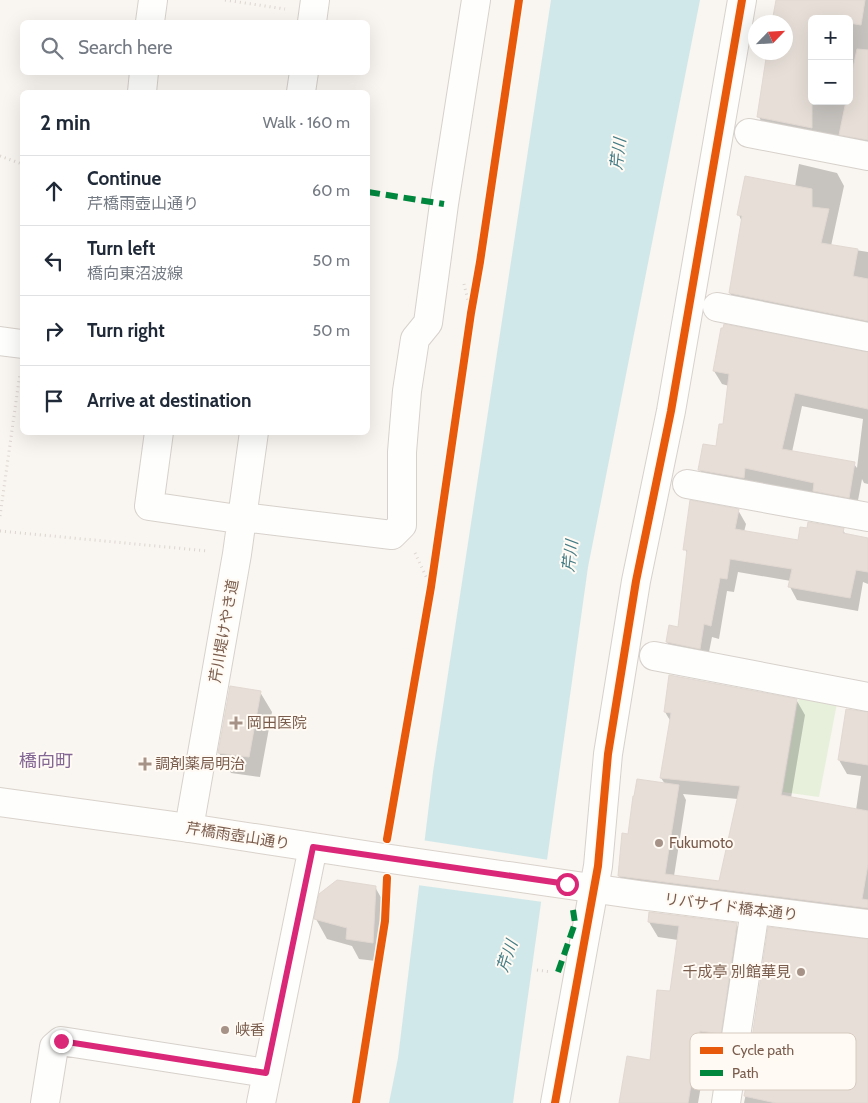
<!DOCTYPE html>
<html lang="en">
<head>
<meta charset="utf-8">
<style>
	:root { --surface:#fff; --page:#f6f6f7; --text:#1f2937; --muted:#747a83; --line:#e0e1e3 }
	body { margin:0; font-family:Cabin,"Noto Sans JP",sans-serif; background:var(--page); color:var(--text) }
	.controls { position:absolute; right:15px; top:15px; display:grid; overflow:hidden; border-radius:8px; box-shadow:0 5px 20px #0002 }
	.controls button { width:45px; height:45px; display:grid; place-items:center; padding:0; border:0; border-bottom:1px solid var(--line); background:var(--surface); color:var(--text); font:25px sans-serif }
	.compass { position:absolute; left:748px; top:15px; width:45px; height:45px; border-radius:50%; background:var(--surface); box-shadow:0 5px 20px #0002; rotate:65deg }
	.stop { position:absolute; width:15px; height:15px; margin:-11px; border:4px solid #db2777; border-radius:50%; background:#fff }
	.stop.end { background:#db2777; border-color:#fff; box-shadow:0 1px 5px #0008 }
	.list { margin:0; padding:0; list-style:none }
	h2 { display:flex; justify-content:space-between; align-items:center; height:65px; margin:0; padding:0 20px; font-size:21px }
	h2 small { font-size:16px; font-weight:400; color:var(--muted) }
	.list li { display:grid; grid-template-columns:32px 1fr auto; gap:15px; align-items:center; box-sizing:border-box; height:70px; padding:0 20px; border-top:1px solid var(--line) }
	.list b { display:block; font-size:19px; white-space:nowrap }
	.list p { margin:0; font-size:16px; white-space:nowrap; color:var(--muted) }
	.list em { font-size:16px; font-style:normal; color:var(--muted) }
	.icon { flex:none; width:28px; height:28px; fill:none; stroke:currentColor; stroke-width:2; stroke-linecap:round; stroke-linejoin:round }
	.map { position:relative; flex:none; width:868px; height:1103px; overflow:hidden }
	.search { position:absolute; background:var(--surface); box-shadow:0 5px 20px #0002; left:20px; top:20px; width:350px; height:55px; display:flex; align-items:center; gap:12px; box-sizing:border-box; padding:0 18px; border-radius:8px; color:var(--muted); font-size:19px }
	.panel { position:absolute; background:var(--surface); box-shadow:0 5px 20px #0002; left:20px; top:90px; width:350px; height:345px; border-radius:8px }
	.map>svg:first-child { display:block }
	.green { fill:#e7f0db }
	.water { fill:#d0e8ea }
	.pier { fill:#f9f5f0 }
	.shadow { fill:#0003; fill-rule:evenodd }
	.building { fill:#e6ded7; stroke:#e2d8d2 }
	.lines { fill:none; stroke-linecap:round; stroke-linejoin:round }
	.street-casing { stroke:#d7d1cb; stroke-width:30 }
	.secondary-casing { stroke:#d9d2cb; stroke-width:30 }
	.path { stroke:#dcd5d0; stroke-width:3; stroke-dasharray:1 4; stroke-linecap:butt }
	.street { stroke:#fefefd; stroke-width:28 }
	.secondary { stroke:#fefefd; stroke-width:28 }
	.quiet { stroke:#00873e; stroke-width:6; stroke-dasharray:12 6; stroke-linecap:butt }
	.cycleway-casing { stroke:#fffaf3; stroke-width:11 }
	.cycleway { stroke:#e8590c; stroke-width:8 }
	.route { stroke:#db2777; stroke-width:6 }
	.poi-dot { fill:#a69286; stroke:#fffaf3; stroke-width:2 }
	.labels { text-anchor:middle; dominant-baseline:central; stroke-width:4; stroke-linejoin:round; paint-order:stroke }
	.street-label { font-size:15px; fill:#7a5c4d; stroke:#fffaf3 }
	.poi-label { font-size:15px; fill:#7a5c4d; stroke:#fffaf3; text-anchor:start }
	.water-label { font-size:16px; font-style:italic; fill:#437c86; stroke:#fffaf3 }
	.quarter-label { font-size:18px; fill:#846695; stroke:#fffaf3 }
	.key { fill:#fffaf3; stroke:#d7cbc1; stroke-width:1 }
	.key-label { font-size:14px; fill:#7a5c4d }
</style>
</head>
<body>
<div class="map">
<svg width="868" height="1103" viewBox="0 0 868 1103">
	<rect width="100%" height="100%" fill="#f9f5f0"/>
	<path class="green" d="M800,690L838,698L819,797L783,792Z"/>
	<path class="water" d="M551,0H700L588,567L513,1103H389L398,1058L433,772Z"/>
	<path class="pier" d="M422,840L549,860L543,902L417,885Z"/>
	<path class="shadow" d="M778,0H868V152L767,132L759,117L786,52V22H774ZM812,19H849V101H812Z
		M799,164L837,173L844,186L831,246L868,252V333L738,307L730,293L742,222L739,215L795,187Z
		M868,353V484L864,483L862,479L856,511L817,495L753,481L751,491L708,484L700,470L717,447L724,426L729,386L722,384L714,371ZM802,406L863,419L857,468L854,464L792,452Z
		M738,510L746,524L744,532L799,542L843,530L846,535L868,539V584L863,582L858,611L797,600L790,587L791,581L738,572L734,592L727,591L719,639L712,637L707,662L675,656L667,642L679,628L688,555L685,549Z
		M260,692L272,712L260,777L231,773L219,753Z
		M797,701L805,715L791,798L856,810L861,776L847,774L839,760L868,714V921L628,890L619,876L629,835L665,784L661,778L671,722L665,712ZM683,794L738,799L720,882L674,876L686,800Z
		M375,887L387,908L384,962L359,959L352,946L327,939L316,919Z
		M649,922L736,924L745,939L729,1048L708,1045L698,1103H620L651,1061L671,993L678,940L658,937Z
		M868,941V1103H744L756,1044L753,1038Z"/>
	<path class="building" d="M776,0H865L861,25L849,23V19H820L812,18V128L757,117L767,52H786V22H772Z
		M857,49L868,50V140L839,135L846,101H849V87Z
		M745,176L812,189V207L829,209L821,243L858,249L853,276L868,279V321L729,293L742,216L737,215Z
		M724,324L868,352V409L795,393L782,449L855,462L849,498L813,491L814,483L745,468L744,478L698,470L703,444L716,446L719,424H723L729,374L713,371L721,328H723Z
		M690,500L739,509L735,529L798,540L800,527L807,528L808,522L844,528L843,533L868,538V572L856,570L850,598L788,587L792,569L730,559L727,579L720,578L711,626L704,624L700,649L666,642L669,625L678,627L687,550H683Z
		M669,675L797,699L781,795L868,811V864L862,899L868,900V908L618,876L622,833L628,834L633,796H634L637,779L679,785L665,874L719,881L740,786L660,778L671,713L664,712Z
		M230,686L261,691L249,757L218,753Z
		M846,709L868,712V765L838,760Z
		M337,880L376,886L373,943L346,939L347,928L314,919L319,894Z
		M649,912L737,923L721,1034L700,1031L688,1103H619L627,1056L650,1060L657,990L670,991L679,926L648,922Z
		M768,927L868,939V1103H776L744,1096L756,1039L752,1038Z"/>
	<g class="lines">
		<g class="street-casing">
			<path id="street" d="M150,22L153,0
				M312,22L315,0
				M142,92L144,72
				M301,92L304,72
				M749,133L868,156
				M717,307L868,337
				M0,341L22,344
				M159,432L149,506L231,518L242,517L392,535L402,525V452L407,391L415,339L428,323L444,204L476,0
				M687,484L868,517
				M654,656L868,697
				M189,828L237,554L254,432
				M45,1103L54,1047L61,1041L266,1073
				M555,1103L598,866L608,754L636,581L671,411L742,0
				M726,1103L755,910"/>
		</g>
		<g class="secondary-casing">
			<path id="secondary" d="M0,802L189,828L384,858L639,895L868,924
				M261,1103L313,847"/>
		</g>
		<path class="path" d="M225,0L285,9
			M0,156L22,164
			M464,284L471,313
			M0,516L20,373
			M0,531L208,551
			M415,553L431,587
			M537,970L551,972"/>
		<use href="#street" class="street"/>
		<use href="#secondary" class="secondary"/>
		<path class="quiet" d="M368,192L444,204
			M558,972L575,923L573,910"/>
		<g class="cycleway-casing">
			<path id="cycleway" d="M387,839L431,587L471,313L480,262L519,0
				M356,1103L385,921L387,878
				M555,1103L598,866L608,754L636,581L671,411L742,0"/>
		</g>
		<use href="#cycleway" class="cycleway"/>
	</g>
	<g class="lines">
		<path class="route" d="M61,1041L266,1073L313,847L567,884"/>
	</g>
	<g class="poi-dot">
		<path d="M233.5 715.5h5v5h5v5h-5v5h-5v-5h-5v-5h5z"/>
		<path d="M142.5 756.5h5v5h5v5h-5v5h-5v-5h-5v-5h5z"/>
		<circle cx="659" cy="843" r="5"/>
		<circle cx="801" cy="972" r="5"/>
		<circle cx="225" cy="1030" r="5"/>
	</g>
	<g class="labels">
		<g class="street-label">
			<text transform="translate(224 631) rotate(-80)">芹川堤けやき道</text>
			<text transform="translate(238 836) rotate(9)">芹橋雨壺山通り</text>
			<text transform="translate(731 907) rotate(7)">リバサイド橋本通り</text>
		</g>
		<g class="poi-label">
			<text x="247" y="723">岡田医院</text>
			<text x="155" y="764">調剤薬局明治</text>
			<text x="669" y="843">Fukumoto</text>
			<text x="791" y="972" text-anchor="end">千成亭 別館華見</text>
			<text x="235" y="1030">峡香</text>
		</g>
		<g class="water-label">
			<text transform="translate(618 154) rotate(-83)">芹川</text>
			<text transform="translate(570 556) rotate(-83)">芹川</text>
			<text transform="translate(507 956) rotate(-71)">芹川</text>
		</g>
		<g class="quarter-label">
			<text x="46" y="761">橋向町</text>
		</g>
	</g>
	<rect x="690" y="1033" width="166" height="57" rx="8" class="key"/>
	<rect x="700" y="1047" width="23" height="7" fill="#e8590c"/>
	<rect x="700" y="1070" width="23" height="6" fill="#00873e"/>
	<g class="key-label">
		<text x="732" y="1055">Cycle path</text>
		<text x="732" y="1078">Path</text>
	</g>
</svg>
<div class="controls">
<button>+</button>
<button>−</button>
</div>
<svg class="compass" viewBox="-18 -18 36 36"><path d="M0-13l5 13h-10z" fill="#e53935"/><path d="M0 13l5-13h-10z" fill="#747a83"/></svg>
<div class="stop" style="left:567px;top:884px"></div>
<div class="stop end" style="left:61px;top:1041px"></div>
<div class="search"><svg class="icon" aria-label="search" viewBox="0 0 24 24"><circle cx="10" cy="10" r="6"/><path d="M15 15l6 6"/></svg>Search here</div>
<section class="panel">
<h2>2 min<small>Walk · 160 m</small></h2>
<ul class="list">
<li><svg class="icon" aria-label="ahead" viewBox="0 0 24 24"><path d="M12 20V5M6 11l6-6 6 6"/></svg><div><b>Continue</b><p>芹橋雨壺山通り</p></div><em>60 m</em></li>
<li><svg class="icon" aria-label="left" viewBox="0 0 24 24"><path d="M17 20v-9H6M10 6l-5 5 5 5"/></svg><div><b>Turn left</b><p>橋向東沼波線</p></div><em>50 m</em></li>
<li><svg class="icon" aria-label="right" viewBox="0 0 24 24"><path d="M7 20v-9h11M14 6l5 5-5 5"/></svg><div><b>Turn right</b></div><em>50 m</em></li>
<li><svg class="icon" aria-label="arrive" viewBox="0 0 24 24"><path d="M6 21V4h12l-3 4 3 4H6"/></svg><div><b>Arrive at destination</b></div></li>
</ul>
</section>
</div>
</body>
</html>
